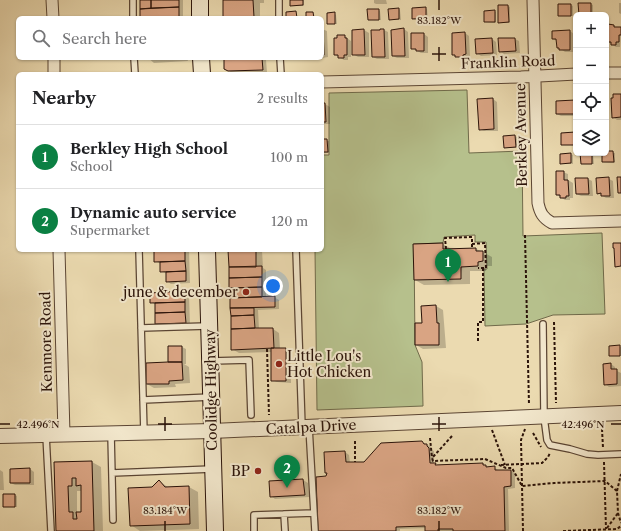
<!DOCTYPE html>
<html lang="en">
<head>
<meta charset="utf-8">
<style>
	:root { --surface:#fff; --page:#f6f6f6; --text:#202124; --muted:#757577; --line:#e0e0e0; --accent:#0b8043 }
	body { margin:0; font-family:"Libre Caslon Text",serif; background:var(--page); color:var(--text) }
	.controls { position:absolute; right:12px; top:12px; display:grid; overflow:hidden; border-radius:6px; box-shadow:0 1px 3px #0004 }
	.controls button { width:36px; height:36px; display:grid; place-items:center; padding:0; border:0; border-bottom:1px solid var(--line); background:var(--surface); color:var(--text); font:20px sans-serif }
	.you { position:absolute; left:273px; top:286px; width:14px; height:14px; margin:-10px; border:3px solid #fff; border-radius:50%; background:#1a73e8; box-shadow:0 0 0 6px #1a73e833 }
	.badge { display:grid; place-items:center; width:26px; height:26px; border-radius:50%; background:var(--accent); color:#fff; font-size:13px; font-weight:700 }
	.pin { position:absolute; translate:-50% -33px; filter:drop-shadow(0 1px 2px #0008) }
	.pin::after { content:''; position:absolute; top:21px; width:14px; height:12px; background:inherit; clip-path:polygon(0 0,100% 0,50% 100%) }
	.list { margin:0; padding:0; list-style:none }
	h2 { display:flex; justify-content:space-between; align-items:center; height:52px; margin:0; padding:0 16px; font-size:17px }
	h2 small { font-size:13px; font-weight:400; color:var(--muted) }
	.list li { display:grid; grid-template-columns:26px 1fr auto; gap:12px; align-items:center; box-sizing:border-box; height:64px; padding:0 16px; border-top:1px solid var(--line) }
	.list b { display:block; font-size:15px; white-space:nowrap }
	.list p { margin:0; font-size:13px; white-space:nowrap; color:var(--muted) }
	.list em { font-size:13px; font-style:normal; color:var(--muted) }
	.icon { flex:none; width:22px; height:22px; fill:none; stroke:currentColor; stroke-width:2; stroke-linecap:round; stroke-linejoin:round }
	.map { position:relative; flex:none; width:621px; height:531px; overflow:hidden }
	.search { position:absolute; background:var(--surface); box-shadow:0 1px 3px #0004; left:16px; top:16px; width:308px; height:44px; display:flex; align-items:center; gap:10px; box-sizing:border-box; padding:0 14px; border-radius:6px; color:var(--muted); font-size:15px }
	.panel { position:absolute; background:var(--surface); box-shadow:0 1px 3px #0004; left:16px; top:72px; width:308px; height:180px; border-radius:6px }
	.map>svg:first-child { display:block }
	.green { fill:#b6c08c; stroke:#706a4a }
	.shadow { fill:#0003; fill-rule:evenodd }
	.building { fill:#d9a483; stroke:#2b1309; fill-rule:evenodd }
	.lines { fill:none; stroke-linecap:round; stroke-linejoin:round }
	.service-casing { stroke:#5b4533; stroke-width:8 }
	.minor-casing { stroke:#5b4533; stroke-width:13 }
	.tertiary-casing { stroke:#5b4533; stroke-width:16 }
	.secondary-casing { stroke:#2b1309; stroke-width:18 }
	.path { stroke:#2b1309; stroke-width:2; stroke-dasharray:3 2; stroke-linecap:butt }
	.service { stroke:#f2e7cc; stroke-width:5.5 }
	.minor { stroke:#f2e7cc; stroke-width:11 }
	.tertiary { stroke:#f2e7cc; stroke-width:14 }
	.secondary { stroke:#f2e7cc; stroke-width:16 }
	.ticks { fill:none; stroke:#2b1309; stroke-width:1.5 }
	.poi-dot { fill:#8f2418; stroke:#f2e7cc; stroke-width:1.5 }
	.labels { text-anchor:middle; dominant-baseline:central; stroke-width:4; stroke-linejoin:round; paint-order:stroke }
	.street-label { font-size:14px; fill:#2b1309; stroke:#f2e7cc }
	.poi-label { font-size:14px; fill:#2b1309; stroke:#f2e7cc; text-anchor:end }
	.ticks-label { font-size:10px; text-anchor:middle; fill:#2b1309; stroke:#f2e7cc; stroke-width:4; stroke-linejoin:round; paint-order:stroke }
</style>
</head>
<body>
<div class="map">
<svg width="621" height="531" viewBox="0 0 621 531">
	<rect width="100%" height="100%" fill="#ebdab0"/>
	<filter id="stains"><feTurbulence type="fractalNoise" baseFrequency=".005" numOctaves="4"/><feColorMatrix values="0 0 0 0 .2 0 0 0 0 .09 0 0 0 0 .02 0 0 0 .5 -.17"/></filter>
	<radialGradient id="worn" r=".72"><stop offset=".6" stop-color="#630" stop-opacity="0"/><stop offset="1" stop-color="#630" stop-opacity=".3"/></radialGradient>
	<path class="green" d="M467,90L469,153L522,151L523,236L602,233L605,314L553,315L526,324L485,326L484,269H487L486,242H475V235L444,237L443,243L414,244L415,345L422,362L423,406L317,410L315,250H322V155H329V93Z"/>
	<path class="shadow" d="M141,0H183V18H141Z
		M223,0H264V3H260V18H262H224Z
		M291,0H304V6H293L291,5Z
		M374,0H386L387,4H376L374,3Z
		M619,3H621V14L619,13Z
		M591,4L593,5V15H580Z
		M571,5L573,6V16L559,15Z
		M508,6L510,7V23H501L499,22Z
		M425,8L427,9L428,19L415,20L413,19Z
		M399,9L400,10L401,20L390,19Z
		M378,10L380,11L381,20H369Z
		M494,11L496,12V23L485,22Z
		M334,13L336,15L337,24H330L328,23Z
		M614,26L617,28H621L620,47H616L608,42Z
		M322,29L327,31L328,57L322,58Z
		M404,29L408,32L409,58H397L393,56Z
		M364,30L369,33V57H358L353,54V31Z
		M384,30L388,32L389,59H377L373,57L372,31Z
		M570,31L574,34V52H565L558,47L557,41L553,39Z
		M465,33L469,36L470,56H457L459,58H467V59H461L453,54Z
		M424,34L428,37V53H421L412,48Z
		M344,36L351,41V57H348V60H344L335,55Z
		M492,39L496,42L497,55L481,56L477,53L476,40Z
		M515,39L519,41L520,53L504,54L500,51Z
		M148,58H187L188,61L154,63Z
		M225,58H269V60H266L267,72L233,73L225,69Z
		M621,95V120H617L613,117Z
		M493,99L497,102L498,131H484L479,129Z
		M575,101L576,116H561L557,114Z
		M322,104H325L330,107V124H322Z
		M575,134L576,145H562Z
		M515,136L517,137L518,148H507L505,147L504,137Z
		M322,140L329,141V153H322Z
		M606,152L615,153V163L603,162V153H606Z
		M581,153L593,154L594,164H581Z
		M571,154L573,155V164L561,163Z
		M563,172L568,174V180L573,183V198H570V200H565L557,195Z
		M588,179L592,181L593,196H581L577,194Z
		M609,179L613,181L614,198H606L598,193Z
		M443,244L453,250L476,249L483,252L492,257V266H486V271H470V284L424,285L415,280Z
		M158,250H189L190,283L171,284L167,281V274L161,271V264L155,261Z
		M229,250H262L263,268L266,270V297H274L279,300V309L258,310L259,329H273L279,333L280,349H285L290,352L291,383L277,382L272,380V352L239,353L232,349Z
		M185,292L189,295L190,325L160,326L156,323V305L151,302Z
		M436,306L443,310L446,348L423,349L416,345L423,324V307Z
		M619,346L621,347V356H610Z
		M182,347L186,349V364H184L189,367L190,383L175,384L176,387L154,388L147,384L172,363Z
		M611,364L615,367V370L621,373V386L609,387L605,384Z
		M422,442L431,447V450L434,451V464L439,466L483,464L487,467H494L499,471H511L515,473V488L508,489L509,531H426V528L400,529V531H319L326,477L345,452L349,455L350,463H365Z
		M92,462L101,467L103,531H57L55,463ZM77,491H82V513H77Z
		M30,469L34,472V485H15L11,483Z
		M0,470L3,472L4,490H0Z
		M303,480L308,483L309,497L275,499L271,496L270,482Z
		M159,481L169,488L189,487L198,492L199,529L140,531L131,525L152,488Z
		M15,495L17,496V507L4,506Z"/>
	<path class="building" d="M140,0H151V8L140,9Z
		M151,0H179V7L151,8Z
		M223,0H253L254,17H262V18H223Z
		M290,0H303V5L290,6Z
		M578,3H591V15H579Z
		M558,4H571V16H558Z
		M498,5H508L509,22L498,23Z
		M179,7V18H140V9Z
		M426,7V18L412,19V8Z
		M399,8V19L389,20L388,9Z
		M367,9H379V20H368Z
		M495,10V22H484V11Z
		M296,11L297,18H286V12Z
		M306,12H313L314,18H306Z
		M335,12V24H327V13Z
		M608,24L614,25V27H621V35H619V42H616V45H611V42H607L606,30H608Z
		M322,28H323L324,55L322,56Z
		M404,28L405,56H392L391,30Z
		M364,29L365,55H352V30Z
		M380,29H384L385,57H372L371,30H380Z
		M570,30V50H559V48H557L556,39H552V31Z
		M465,32L466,54L463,55V57H455V55H452V33Z
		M411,33H424V51H416V49H411Z
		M337,35H345V38H347V55H344V58H338V55H334V38H337Z
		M492,38L493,53L476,54L475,39Z
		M498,38H515L516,51L499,52Z
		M262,58L263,70L228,71L224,69V59Z
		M613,94H621V117L612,118L611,98H613Z
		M493,98L494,129L479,130L477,99Z
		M575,100L576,114H556V101Z
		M322,103H325L326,122H322Z
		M575,132L576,145H561V133Z
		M515,135L516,147L504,148L503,136Z
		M322,139H327L328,152H322Z
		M606,151H613L614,162H602V153H606Z
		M571,153V163L560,164V154Z
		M580,153H592V164H581Z
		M556,171H564V180H568L569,196H566V198H560V195H556Z
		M609,177L610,196H601V193L597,194L596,178Z
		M617,177H621V193H618Z
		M575,178H588L589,194H576Z
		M443,243V249L476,248V251H483V261L478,262V266L461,267V279L414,280L413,244Z
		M613,243H621V266L615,267L614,248H613Z
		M154,250H185V261L154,262Z
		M228,250H256V267H229Z
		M185,261L186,271L160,272V262Z
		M262,266V277L229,278V267Z
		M186,271V281L166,282V272Z
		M262,277V287L229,288V278Z
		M262,287V297L230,298L229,288Z
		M185,291V302L150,303V293Z
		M275,296V307L230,308V298Z
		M185,302V312L155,313V303Z
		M436,305L437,323H439V345H415V323H422L421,306Z
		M230,308H254V315L231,316Z
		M185,312L186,323L155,324V313Z
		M254,315L255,328L231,329V316Z
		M255,328H273L274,348L231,350V329Z
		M620,345V356H609V346Z
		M168,346H182V362H168Z
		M271,348H286V381H271Z
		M168,362H182L183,380L169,381V384H146V363Z
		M611,363V369H617V384L604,385L603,364Z
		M422,441L424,444H427V446L429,448L430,463H436L435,465L483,463V465H486V467L495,466V470H511V486L504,487L505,531H453V529H438V531H425V526L396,527V531H318L316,477L326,476L327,473H325L324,452L345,451L346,462H364L381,443Z
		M92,461L94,531H56L54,462ZM72,478H76V486L81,485V512H76L77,519H73V512H69L68,486H72Z
		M30,468V483H10V469Z
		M303,479L305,495L270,497L269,481Z
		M159,480L165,487L189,486L190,524L130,526L128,488L152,487Z
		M3,494H15V507H3Z"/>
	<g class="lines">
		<g class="service-casing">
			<path id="service" d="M133,0V18
				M279,0V18
				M134,58L135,74
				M280,58L281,74
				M139,250L144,433
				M296,250L302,427
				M543,324L544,417L547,440L550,445L570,449L587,454L598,455L621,454
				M141,328L207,326
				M211,361L249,360L251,415
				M143,400L211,397
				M309,427L315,531
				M111,434L113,520
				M46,435L51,531
				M112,473L212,469
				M284,514L285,531
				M254,531V515L314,513"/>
		</g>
		<g class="minor-casing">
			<path id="minor" d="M52,0L53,18
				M533,0L538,203C540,213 543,218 552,223L621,221
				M54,58V74
				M606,73H621
				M322,82L521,77L576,74
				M59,250L64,434"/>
		</g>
		<g class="tertiary-casing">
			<path id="tertiary" d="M0,436L212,431L621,413"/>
		</g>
		<g class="secondary-casing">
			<path id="secondary" d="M200,0V18
				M201,58L202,74
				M207,250L215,531"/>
		</g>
		<path class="path" d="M525,235L529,405
			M472,244L485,243L486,268H478
			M446,249L445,238L472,237V248
			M554,322L556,403
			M478,341V322H483V268
			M267,349L269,415
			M602,429L603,448
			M492,430L505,465
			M533,433L541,447
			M452,436L432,458L433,461L485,459L506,468H512L522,486L554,483L605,481L617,491L618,513L621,523
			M430,438L432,458
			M355,441V462
			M604,462L606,529
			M501,465L542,463L548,457L550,453
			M617,491L621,474
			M607,528L618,513
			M523,531L521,440L525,429
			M563,531L617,529L621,526"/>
		<use href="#service" class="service"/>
		<use href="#minor" class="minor"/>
		<use href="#tertiary" class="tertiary"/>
		<use href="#secondary" class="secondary"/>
	</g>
	<path class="ticks" d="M439,0V10M439,47V61M432,54H446M165,417V431M439,417V431M0,424H10M158,424H172M432,424H446M611,424H621M165,521V531M439,521V531"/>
	<g class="poi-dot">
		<circle cx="246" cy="292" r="4"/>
		<circle cx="279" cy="364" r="4"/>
		<circle cx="258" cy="471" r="4"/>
	</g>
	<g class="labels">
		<g class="street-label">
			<text transform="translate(508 62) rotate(-2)">Franklin Road</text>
			<text transform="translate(521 135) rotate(-91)">Berkley Avenue</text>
			<text transform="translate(46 342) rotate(-91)">Kenmore Road</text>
			<text transform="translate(211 390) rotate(-91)">Coolidge Highway</text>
			<text transform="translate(311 427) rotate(-3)">Catalpa Drive</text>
		</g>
		<g class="poi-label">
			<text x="238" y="292">june &amp; december</text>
			<text x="287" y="356" text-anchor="start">Little Lou's<tspan x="287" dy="16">Hot Chicken</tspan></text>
			<text x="250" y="471">BP</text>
		</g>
	</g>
	<g class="ticks-label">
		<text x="439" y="24">83.182°W</text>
		<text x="38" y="428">42.496°N</text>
		<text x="583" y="428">42.496°N</text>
		<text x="165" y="514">83.184°W</text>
		<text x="439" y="514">83.182°W</text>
	</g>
	<rect width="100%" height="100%" filter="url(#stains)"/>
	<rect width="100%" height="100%" fill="url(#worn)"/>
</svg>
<div class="controls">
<button>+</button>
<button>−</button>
<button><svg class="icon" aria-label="locate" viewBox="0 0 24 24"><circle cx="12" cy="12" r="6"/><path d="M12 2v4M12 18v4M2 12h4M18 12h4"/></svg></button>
<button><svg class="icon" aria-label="layers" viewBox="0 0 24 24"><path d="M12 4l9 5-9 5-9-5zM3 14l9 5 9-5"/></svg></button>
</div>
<div class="you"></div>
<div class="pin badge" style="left:448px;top:282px">1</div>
<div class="pin badge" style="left:287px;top:488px">2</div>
<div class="search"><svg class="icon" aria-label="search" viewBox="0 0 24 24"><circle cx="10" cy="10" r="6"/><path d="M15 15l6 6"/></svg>Search here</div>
<section class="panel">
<h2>Nearby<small>2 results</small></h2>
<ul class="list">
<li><span class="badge">1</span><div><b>Berkley High School</b><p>School</p></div><em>100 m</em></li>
<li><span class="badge">2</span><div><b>Dynamic auto service</b><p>Supermarket</p></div><em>120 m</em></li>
</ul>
</section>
</div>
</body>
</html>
